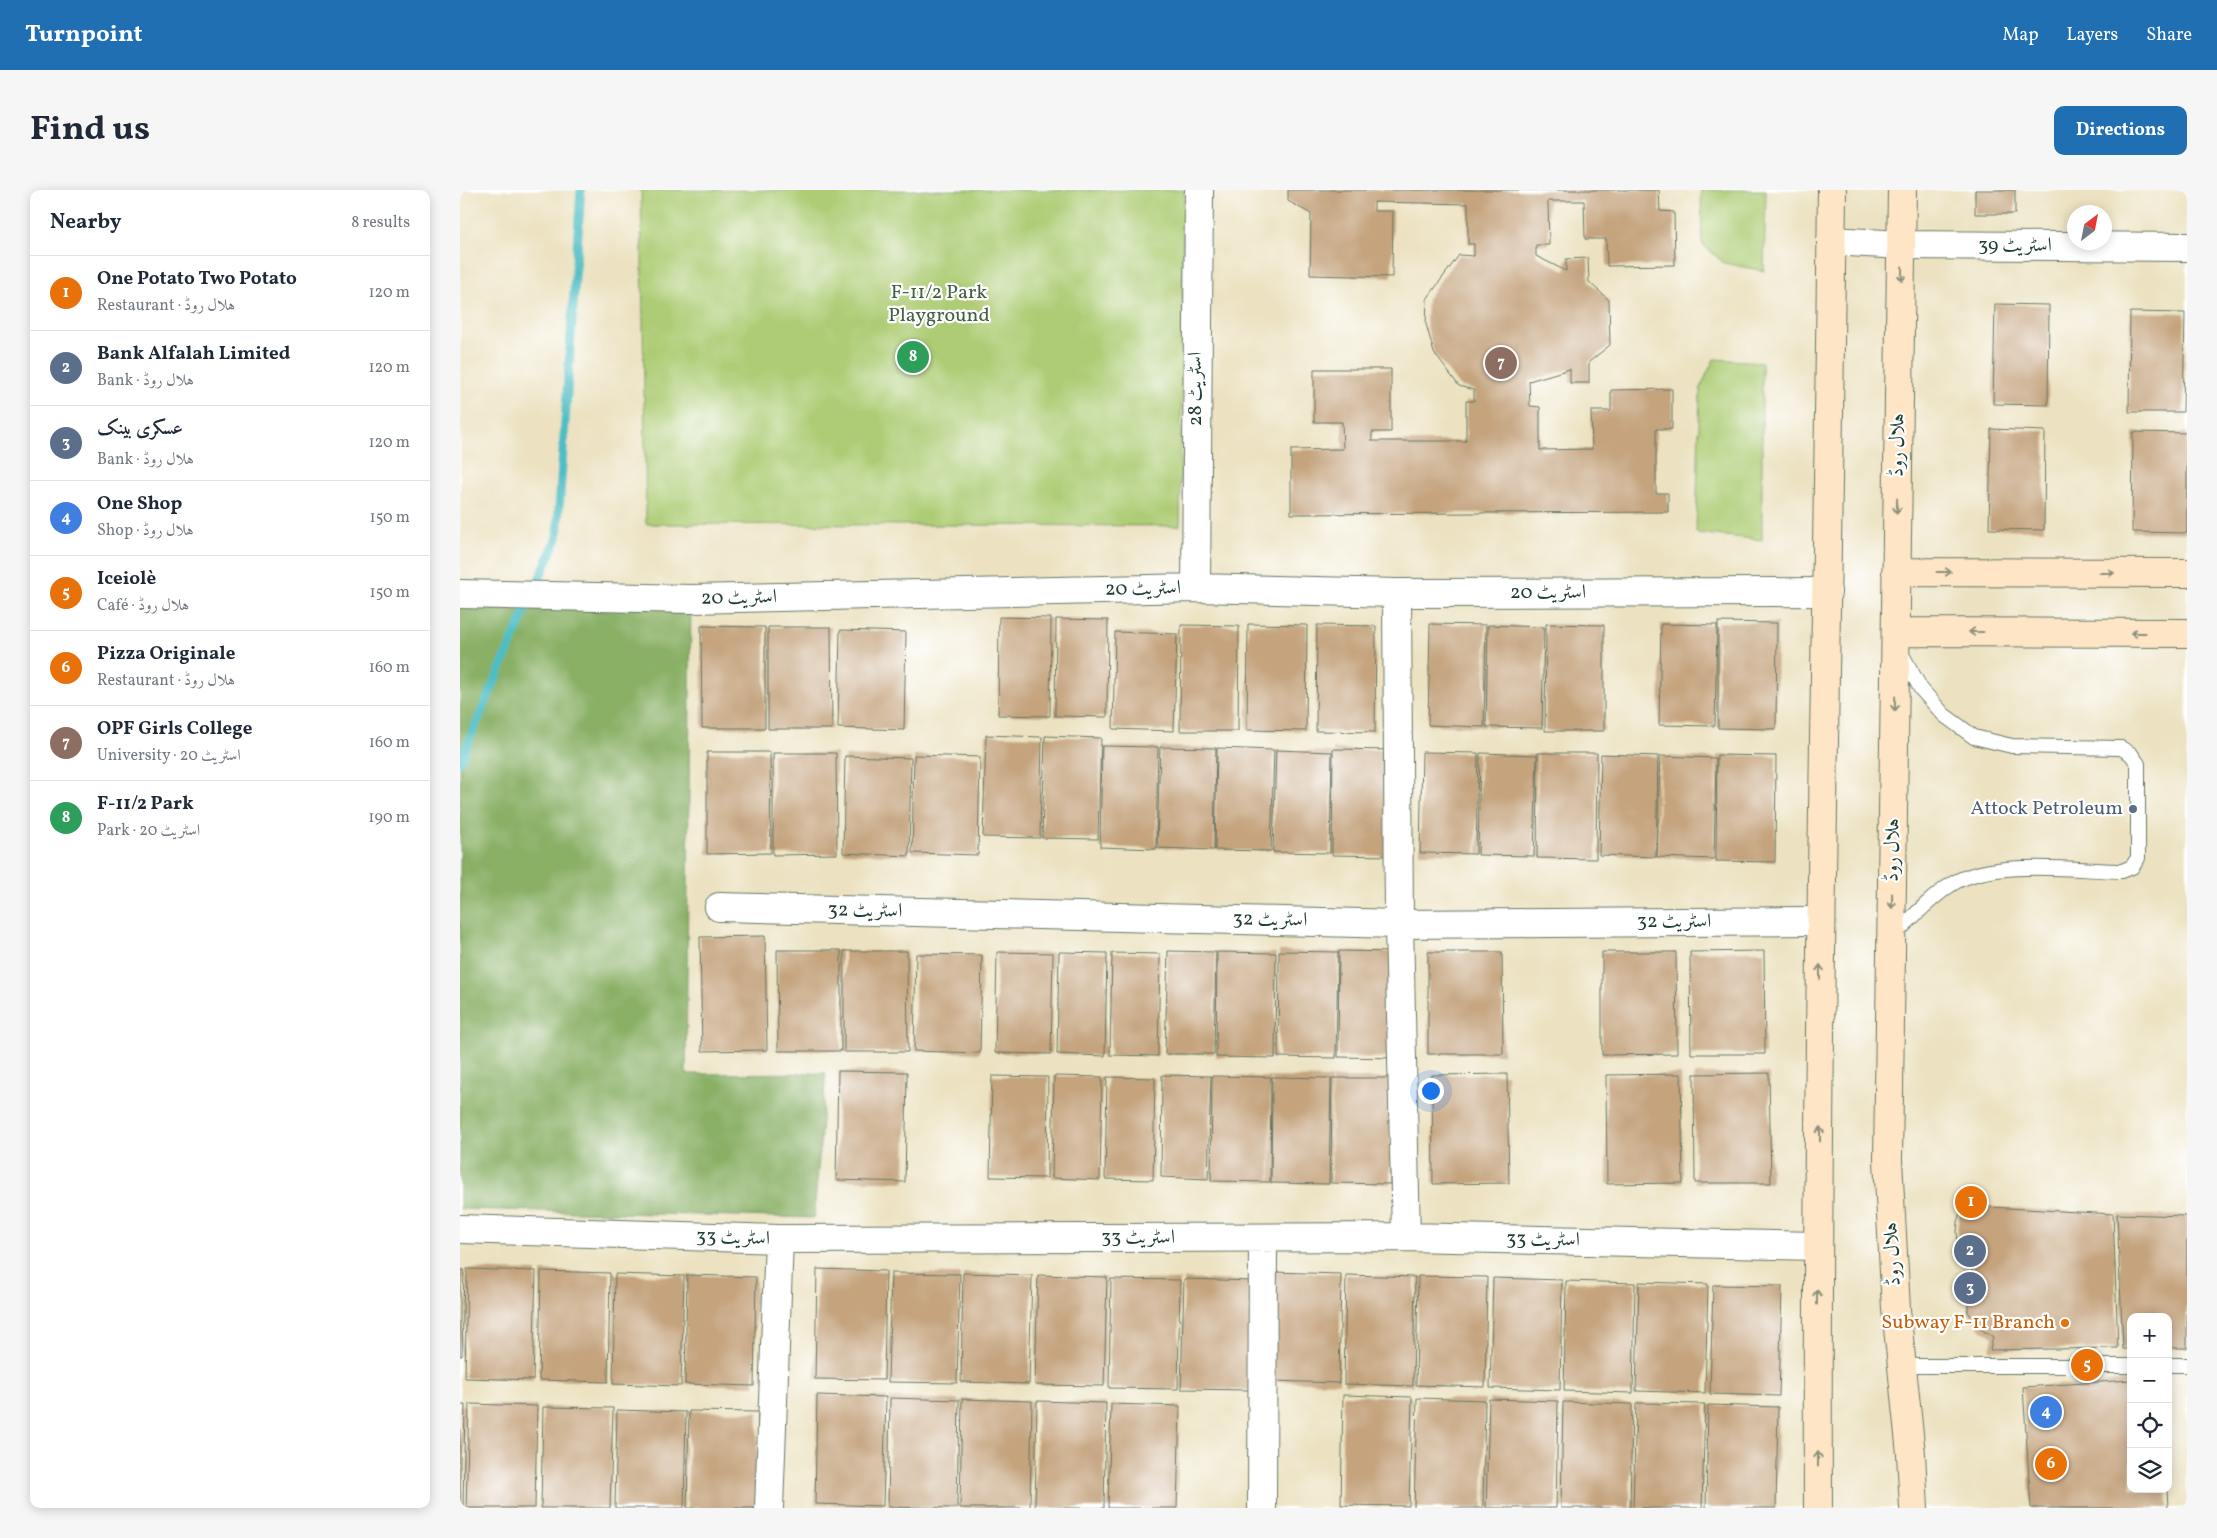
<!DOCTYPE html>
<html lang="en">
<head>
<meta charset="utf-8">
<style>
	:root { --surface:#fff; --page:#f6f6f7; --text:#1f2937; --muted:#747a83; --line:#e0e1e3; --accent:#1f6fb2 }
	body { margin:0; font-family:Vollkorn,Amiri,serif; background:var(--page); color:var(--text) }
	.controls { position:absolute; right:15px; bottom:15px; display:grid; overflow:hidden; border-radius:10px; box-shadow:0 2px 12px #0003 }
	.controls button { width:45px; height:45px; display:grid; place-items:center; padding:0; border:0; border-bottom:1px solid var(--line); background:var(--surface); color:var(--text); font:25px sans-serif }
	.compass { position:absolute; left:1607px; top:15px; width:45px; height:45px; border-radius:50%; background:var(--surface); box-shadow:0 2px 12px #0003; rotate:32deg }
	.you { position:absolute; left:970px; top:900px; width:18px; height:18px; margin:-12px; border:4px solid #fff; border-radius:50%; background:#1a73e8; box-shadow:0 0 0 8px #1a73e833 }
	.badge { display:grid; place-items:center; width:32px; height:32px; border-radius:50%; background:var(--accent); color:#fff; font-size:16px; font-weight:700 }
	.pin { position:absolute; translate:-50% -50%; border:2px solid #fff; box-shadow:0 1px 5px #0006 }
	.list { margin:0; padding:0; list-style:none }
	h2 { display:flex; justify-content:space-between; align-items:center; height:65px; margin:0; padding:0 20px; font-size:21px }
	h2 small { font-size:16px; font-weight:400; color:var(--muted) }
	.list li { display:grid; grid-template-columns:32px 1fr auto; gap:15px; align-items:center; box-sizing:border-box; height:75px; padding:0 20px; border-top:1px solid var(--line) }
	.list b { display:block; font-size:19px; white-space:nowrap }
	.list p { margin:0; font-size:16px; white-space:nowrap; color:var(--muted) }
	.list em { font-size:16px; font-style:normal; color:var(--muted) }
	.icon { flex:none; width:28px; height:28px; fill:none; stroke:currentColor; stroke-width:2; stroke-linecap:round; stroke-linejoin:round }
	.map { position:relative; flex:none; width:1727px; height:1318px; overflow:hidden; border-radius:10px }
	header { display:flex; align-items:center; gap:30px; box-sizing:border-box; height:70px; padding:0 25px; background:var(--accent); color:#fff }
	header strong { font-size:24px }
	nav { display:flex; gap:28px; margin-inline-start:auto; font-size:18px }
	.intro { display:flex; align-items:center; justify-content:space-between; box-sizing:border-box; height:120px; padding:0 30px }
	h1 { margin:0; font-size:35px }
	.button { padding:12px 22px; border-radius:10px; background:var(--accent); color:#fff; font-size:18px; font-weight:700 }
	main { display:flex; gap:30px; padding:0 30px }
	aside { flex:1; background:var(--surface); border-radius:10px; box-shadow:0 2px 12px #0003 }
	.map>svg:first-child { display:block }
	.green { fill:#adcc74; stroke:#668454 }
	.forest { fill:#8ab066; stroke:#54764d }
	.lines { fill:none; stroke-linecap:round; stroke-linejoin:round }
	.stream { stroke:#50bec4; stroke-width:9 }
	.building { fill:#c4a37d }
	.lane-casing { stroke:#677765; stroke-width:16 }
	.street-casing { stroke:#677765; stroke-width:30 }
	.secondary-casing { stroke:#677765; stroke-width:30 }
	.lane { stroke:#fff; stroke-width:14 }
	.street { stroke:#fff; stroke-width:28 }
	.secondary { stroke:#fde5c5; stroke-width:28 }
	.oneway { stroke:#8e917c }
	.service-dot { fill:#5c6f8a; stroke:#fff; stroke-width:2 }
	.food-dot { fill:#e8710a; stroke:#fff; stroke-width:2 }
	.labels { text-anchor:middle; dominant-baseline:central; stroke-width:4.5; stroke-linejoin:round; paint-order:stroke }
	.street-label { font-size:20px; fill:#1f3d34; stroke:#fff }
	.park-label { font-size:20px; fill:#426144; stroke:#fff }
	.service-label { font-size:20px; fill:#4e5e75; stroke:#fff; text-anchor:end }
	.food-label { font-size:20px; fill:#c56008; stroke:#fff; text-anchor:end }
</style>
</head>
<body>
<header>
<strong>Turnpoint</strong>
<nav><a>Map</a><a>Layers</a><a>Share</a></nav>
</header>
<div class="intro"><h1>Find us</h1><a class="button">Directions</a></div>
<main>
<aside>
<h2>Nearby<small>8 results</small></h2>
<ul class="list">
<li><span class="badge" style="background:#e8710a">1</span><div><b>One Potato Two Potato</b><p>Restaurant · ہلال روڈ</p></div><em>120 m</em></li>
<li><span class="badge" style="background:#5c6f8a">2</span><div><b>Bank Alfalah Limited</b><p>Bank · ہلال روڈ</p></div><em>120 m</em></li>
<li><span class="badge" style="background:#5c6f8a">3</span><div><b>عسکری بینک</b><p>Bank · ہلال روڈ</p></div><em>120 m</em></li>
<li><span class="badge" style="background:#3f7fe0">4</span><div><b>One Shop</b><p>Shop · ہلال روڈ</p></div><em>150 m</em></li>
<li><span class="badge" style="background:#e8710a">5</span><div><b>Iceiolè</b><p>Café · ہلال روڈ</p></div><em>150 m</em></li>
<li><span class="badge" style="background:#e8710a">6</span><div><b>Pizza Originale</b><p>Restaurant · ہلال روڈ</p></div><em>160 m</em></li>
<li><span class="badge" style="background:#8d6e63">7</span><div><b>OPF Girls College</b><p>University · اسٹریٹ 20</p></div><em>160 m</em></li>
<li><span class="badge" style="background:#2e9e5b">8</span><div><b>F-11/2 Park</b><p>Park · اسٹریٹ 20</p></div><em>190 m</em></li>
</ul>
</aside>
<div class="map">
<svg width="1727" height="1318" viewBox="0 0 1727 1318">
	<rect width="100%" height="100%" fill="#fff"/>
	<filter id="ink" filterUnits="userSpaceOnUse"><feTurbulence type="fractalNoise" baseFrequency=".02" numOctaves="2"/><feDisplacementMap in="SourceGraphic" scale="10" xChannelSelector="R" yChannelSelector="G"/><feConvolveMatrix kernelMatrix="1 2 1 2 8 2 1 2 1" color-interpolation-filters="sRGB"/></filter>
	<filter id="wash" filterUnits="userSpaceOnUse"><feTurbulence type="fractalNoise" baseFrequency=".0096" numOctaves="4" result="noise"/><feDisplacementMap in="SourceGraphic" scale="20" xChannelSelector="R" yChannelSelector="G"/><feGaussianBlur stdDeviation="1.12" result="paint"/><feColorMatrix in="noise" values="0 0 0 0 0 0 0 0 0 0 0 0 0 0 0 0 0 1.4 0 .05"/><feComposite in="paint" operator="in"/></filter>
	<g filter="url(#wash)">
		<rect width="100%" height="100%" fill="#ece2c1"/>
		<path class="green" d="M181,0H724L720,336L186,334Z
			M1241,0H1306L1304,81L1264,73L1242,54Z
			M1254,169L1302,172V350L1236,343L1240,198Z"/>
		<path class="forest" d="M0,408L231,409L226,884L366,883L354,1028L0,1019Z"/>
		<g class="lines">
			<path class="stream" d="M0,571L97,348L121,0"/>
		</g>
		<g id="blocks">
			<path class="building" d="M828,0H1199L1200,21L1214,22L1215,75L1147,76L1146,49H1125L1124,11H1088L1089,55H1076V66L1106,81V69L1128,68L1129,92L1149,110L1150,155L1129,172V193H1110V179L1069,191L1070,216L1080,217V260L1132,259L1131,221H1151V200L1212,199V239H1196V303H1208V322L831,324V260L883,259L882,232H854V179H931V242H912V251H1006V211H1014V200L999,196L974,163L966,134L967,109L999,65L1014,66V54H1008V14L914,12V21H933L932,87L850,85L851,24L828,11Z
				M1515,0H1555V24H1515Z
				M1535,114L1589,115L1588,215L1533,214Z
				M1670,122L1725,123L1723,222H1669Z
				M1531,239L1585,241L1584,340L1529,339Z
				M1673,242L1727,243V343L1672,342Z
				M539,427L591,428L590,526L538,525Z
				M596,429L648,430L647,527L595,526Z
				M1258,432L1317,433L1316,539L1258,538Z
				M788,434L847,435L846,541L787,540Z
				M970,434L1026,435L1024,537L968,535Z
				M1086,434L1144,435V541H1085Z
				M1201,434L1257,435L1255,536L1199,535Z
				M721,435L779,436L778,541H720Z
				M857,435L916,436L915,542L856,541Z
				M1028,435L1084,437L1082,538L1026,537Z
				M241,436L305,437V538H242Z
				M308,437H371L372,539H308Z
				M380,440L446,442L444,540L378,538Z
				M655,442L717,444L714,541L653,539Z
				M526,545L582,547L580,648L523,647Z
				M585,546L641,548L638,649L582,648Z
				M642,556L698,557L696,659L640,657Z
				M700,557L756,558L754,660L697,658Z
				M757,558L814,560L811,661L755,660Z
				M873,559L932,560L931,666L872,665Z
				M816,560L872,562L870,663L813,662Z
				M247,562H310L311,663L247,664Z
				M962,562L1018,563L1016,664L960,663Z
				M313,563H376L377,664L313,665Z
				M1020,563L1077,565L1074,666L1018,665Z
				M1078,563H1137L1136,669L1077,668Z
				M1141,564L1198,566L1196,667L1139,665Z
				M454,565L520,567L518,665L452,663Z
				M1257,565L1316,566L1315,672L1256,671Z
				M385,566L451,568L449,666L383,663Z
				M1200,566L1256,568L1254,669L1197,667Z
				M305,746L307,860L242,861L240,747Z
				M317,760H381V861H318Z
				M384,761H447L448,862H384Z
				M708,761L756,762L754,864H705Z
				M819,761L878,762L876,868L818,867Z
				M879,761L937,762V868L878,867Z
				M1304,761L1305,864H1231L1230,762Z
				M537,762L593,763L591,864L535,863Z
				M599,762L647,763L645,866L597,864Z
				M757,762L816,763L815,868L756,867Z
				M968,762H1042L1043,864H968Z
				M1142,762H1216L1217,864L1142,865Z
				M652,763L700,764L698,866L650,865Z
				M456,764L522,765L520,863L454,861Z
				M378,881L447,882L445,992L376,990Z
				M1309,883L1311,993H1235L1234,884Z
				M1047,884L1049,993L973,994L972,885Z
				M1221,884L1223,993L1147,994L1146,885Z
				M702,885L751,886L748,989L701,987Z
				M532,886L588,887L587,988L530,987Z
				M594,886L642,887L640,990L592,988Z
				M752,886L811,887L810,992L751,991Z
				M647,887L695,888L693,990L645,989Z
				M812,887L871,888L869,994L811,993Z
				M872,888H931L930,994L871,993Z
				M1512,1016L1653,1024L1658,1158L1530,1160L1533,1147L1521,1139L1508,1122V1100L1515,1067L1506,1063L1498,1054L1497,1041L1499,1025Z
				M1657,1024L1727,1026V1158H1708V1127H1671V1159H1663Z
				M7,1079L76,1081L73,1190L5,1188Z
				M357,1079L426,1081L424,1190L355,1189Z
				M0,1080H4L2,1166H0Z
				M81,1081L150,1083L148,1192L79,1190Z
				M812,1082L881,1084L879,1193L810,1191Z
				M431,1083L500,1084L497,1193L428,1192Z
				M503,1083L572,1085L569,1194L501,1192Z
				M155,1084L224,1086L221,1196L153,1194Z
				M227,1085L296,1087L294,1196L225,1194Z
				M578,1085L647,1087L644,1196L575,1195Z
				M886,1085L955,1087L953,1196L884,1194Z
				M958,1086L1027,1087L1025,1197L956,1195Z
				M1033,1088L1102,1090L1100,1200L1030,1198Z
				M651,1089L720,1090L718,1199L649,1198Z
				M724,1089L793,1091L790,1200L721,1199Z
				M1106,1091L1175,1093L1173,1203L1104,1201Z
				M1179,1092L1248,1094L1245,1203L1176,1201Z
				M1253,1095L1322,1096L1319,1206L1250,1204Z
				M1671,1190V1299H1707L1708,1318H1571L1563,1197Z
				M357,1205L426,1207L423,1316L355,1314Z
				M883,1205L952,1207L949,1316L881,1315Z
				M430,1208L499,1210L497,1318L428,1317Z
				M957,1208L1025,1210L1023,1318H954Z
				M502,1209L572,1211L570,1318H500Z
				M1029,1209L1098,1211L1096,1318H1026Z
				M577,1211L646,1213L644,1318H575Z
				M1103,1212L1172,1214L1170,1318H1101Z
				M1176,1213L1245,1214L1242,1318H1173Z
				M9,1214L77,1216L75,1318H6Z
				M651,1214L720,1216L717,1318H648Z
				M0,1215H5L3,1318H0Z
				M1248,1215L1318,1217L1316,1318H1246Z
				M83,1217L153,1218L150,1318H81Z
				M157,1220L226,1222L224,1318H155Z
				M229,1221L298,1222L296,1318H227Z"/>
		</g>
	</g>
	<g filter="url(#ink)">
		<use href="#blocks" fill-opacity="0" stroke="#677765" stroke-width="1"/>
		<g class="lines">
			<g class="lane-casing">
				<path id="lane" d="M1432,747C1451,729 1470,708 1492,694C1532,669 1615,680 1662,681L1672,677L1678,668V574L1671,564L1661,558L1552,556L1514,547L1484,525L1461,499L1440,461
					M1708,1175H1727
					M1442,1176H1671"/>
			</g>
			<g class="street-casing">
				<path id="street" d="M1371,51L1442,55L1727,57
					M736,398L739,0
					M937,403L939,734L946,1047
					M0,404L231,409L736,398L937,403L1367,402
					M259,717L939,734L1360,731
					M0,1039L319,1049L946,1047L1357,1056
					M309,1318L319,1049
					M802,1318L803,1048"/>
			</g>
			<g class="secondary-casing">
				<path id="secondary" d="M1442,0L1428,970L1436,1119L1451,1264L1454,1318
					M1436,382L1727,383
					M1437,442L1727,443
					M1358,1318C1356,879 1367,439 1372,0"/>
			</g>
			<use href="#lane" class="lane"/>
			<use href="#street" class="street"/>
			<use href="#secondary" class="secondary"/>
		</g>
		<defs><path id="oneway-shaft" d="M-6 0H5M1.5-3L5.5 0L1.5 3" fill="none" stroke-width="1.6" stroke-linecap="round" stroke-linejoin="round" transform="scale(1.25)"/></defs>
		<g class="oneway">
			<use href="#oneway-shaft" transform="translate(1442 84) rotate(91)"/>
			<use href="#oneway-shaft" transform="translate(1437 316) rotate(91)"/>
			<use href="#oneway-shaft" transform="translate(1484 382)"/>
			<use href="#oneway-shaft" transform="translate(1647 383)"/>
			<use href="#oneway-shaft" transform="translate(1516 442) rotate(-180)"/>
			<use href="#oneway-shaft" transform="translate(1678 443) rotate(-180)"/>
			<use href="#oneway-shaft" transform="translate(1435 514) rotate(91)"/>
			<use href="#oneway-shaft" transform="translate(1432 711) rotate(91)"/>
			<use href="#oneway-shaft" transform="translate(1360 782) rotate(-90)"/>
			<use href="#oneway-shaft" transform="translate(1360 944) rotate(-90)"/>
			<use href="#oneway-shaft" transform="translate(1357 1107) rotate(-90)"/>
			<use href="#oneway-shaft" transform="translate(1358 1269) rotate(-90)"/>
		</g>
	</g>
	<circle class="service-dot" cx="1673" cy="619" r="5"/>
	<circle class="food-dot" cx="1605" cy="1133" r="5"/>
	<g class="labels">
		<g class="street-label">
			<text x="1555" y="56">اسٹریٹ 39</text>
			<text transform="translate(736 199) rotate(-90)">اسٹریٹ 28</text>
			<text transform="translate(1438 255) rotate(-89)">ہلال روڈ</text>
			<text transform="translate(683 399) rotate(-1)">اسٹریٹ 20</text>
			<text x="1088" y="403">اسٹریٹ 20</text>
			<text transform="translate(279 408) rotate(-1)">اسٹریٹ 20</text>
			<text transform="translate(1433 660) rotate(-89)">ہلال روڈ</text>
			<text transform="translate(405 721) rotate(1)">اسٹریٹ 32</text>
			<text transform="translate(810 730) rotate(1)">اسٹریٹ 32</text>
			<text x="1214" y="732">اسٹریٹ 32</text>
			<text transform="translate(273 1048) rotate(2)">اسٹریٹ 33</text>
			<text x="678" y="1048">اسٹریٹ 33</text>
			<text transform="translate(1083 1050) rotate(1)">اسٹریٹ 33</text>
			<text transform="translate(1433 1064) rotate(-93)">ہلال روڈ</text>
		</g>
		<g class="park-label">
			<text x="479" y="103">F-11/2 Park<tspan x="479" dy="23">Playground</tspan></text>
		</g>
		<g class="service-label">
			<text x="1663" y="619">Attock Petroleum</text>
		</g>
		<g class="food-label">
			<text x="1595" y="1133">Subway F-11 Branch</text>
		</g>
	</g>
</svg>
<div class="controls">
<button>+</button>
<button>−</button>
<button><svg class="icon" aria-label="locate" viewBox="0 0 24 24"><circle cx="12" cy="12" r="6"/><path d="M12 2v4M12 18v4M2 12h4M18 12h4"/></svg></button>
<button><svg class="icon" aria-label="layers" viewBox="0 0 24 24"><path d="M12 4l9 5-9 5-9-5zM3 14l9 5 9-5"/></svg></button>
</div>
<svg class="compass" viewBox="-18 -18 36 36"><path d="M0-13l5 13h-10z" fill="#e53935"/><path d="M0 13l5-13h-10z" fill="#747a83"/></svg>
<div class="you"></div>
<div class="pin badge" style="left:1511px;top:1012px;background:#e8710a">1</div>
<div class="pin badge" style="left:1510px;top:1061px;background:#5c6f8a">2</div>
<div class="pin badge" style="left:1510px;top:1098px;background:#5c6f8a">3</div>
<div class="pin badge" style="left:1586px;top:1222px;background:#3f7fe0">4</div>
<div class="pin badge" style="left:1627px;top:1175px;background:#e8710a">5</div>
<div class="pin badge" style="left:1591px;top:1274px;background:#e8710a">6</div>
<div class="pin badge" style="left:1041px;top:173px;background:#8d6e63">7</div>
<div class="pin badge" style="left:453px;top:167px;background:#2e9e5b">8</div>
</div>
</main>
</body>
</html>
